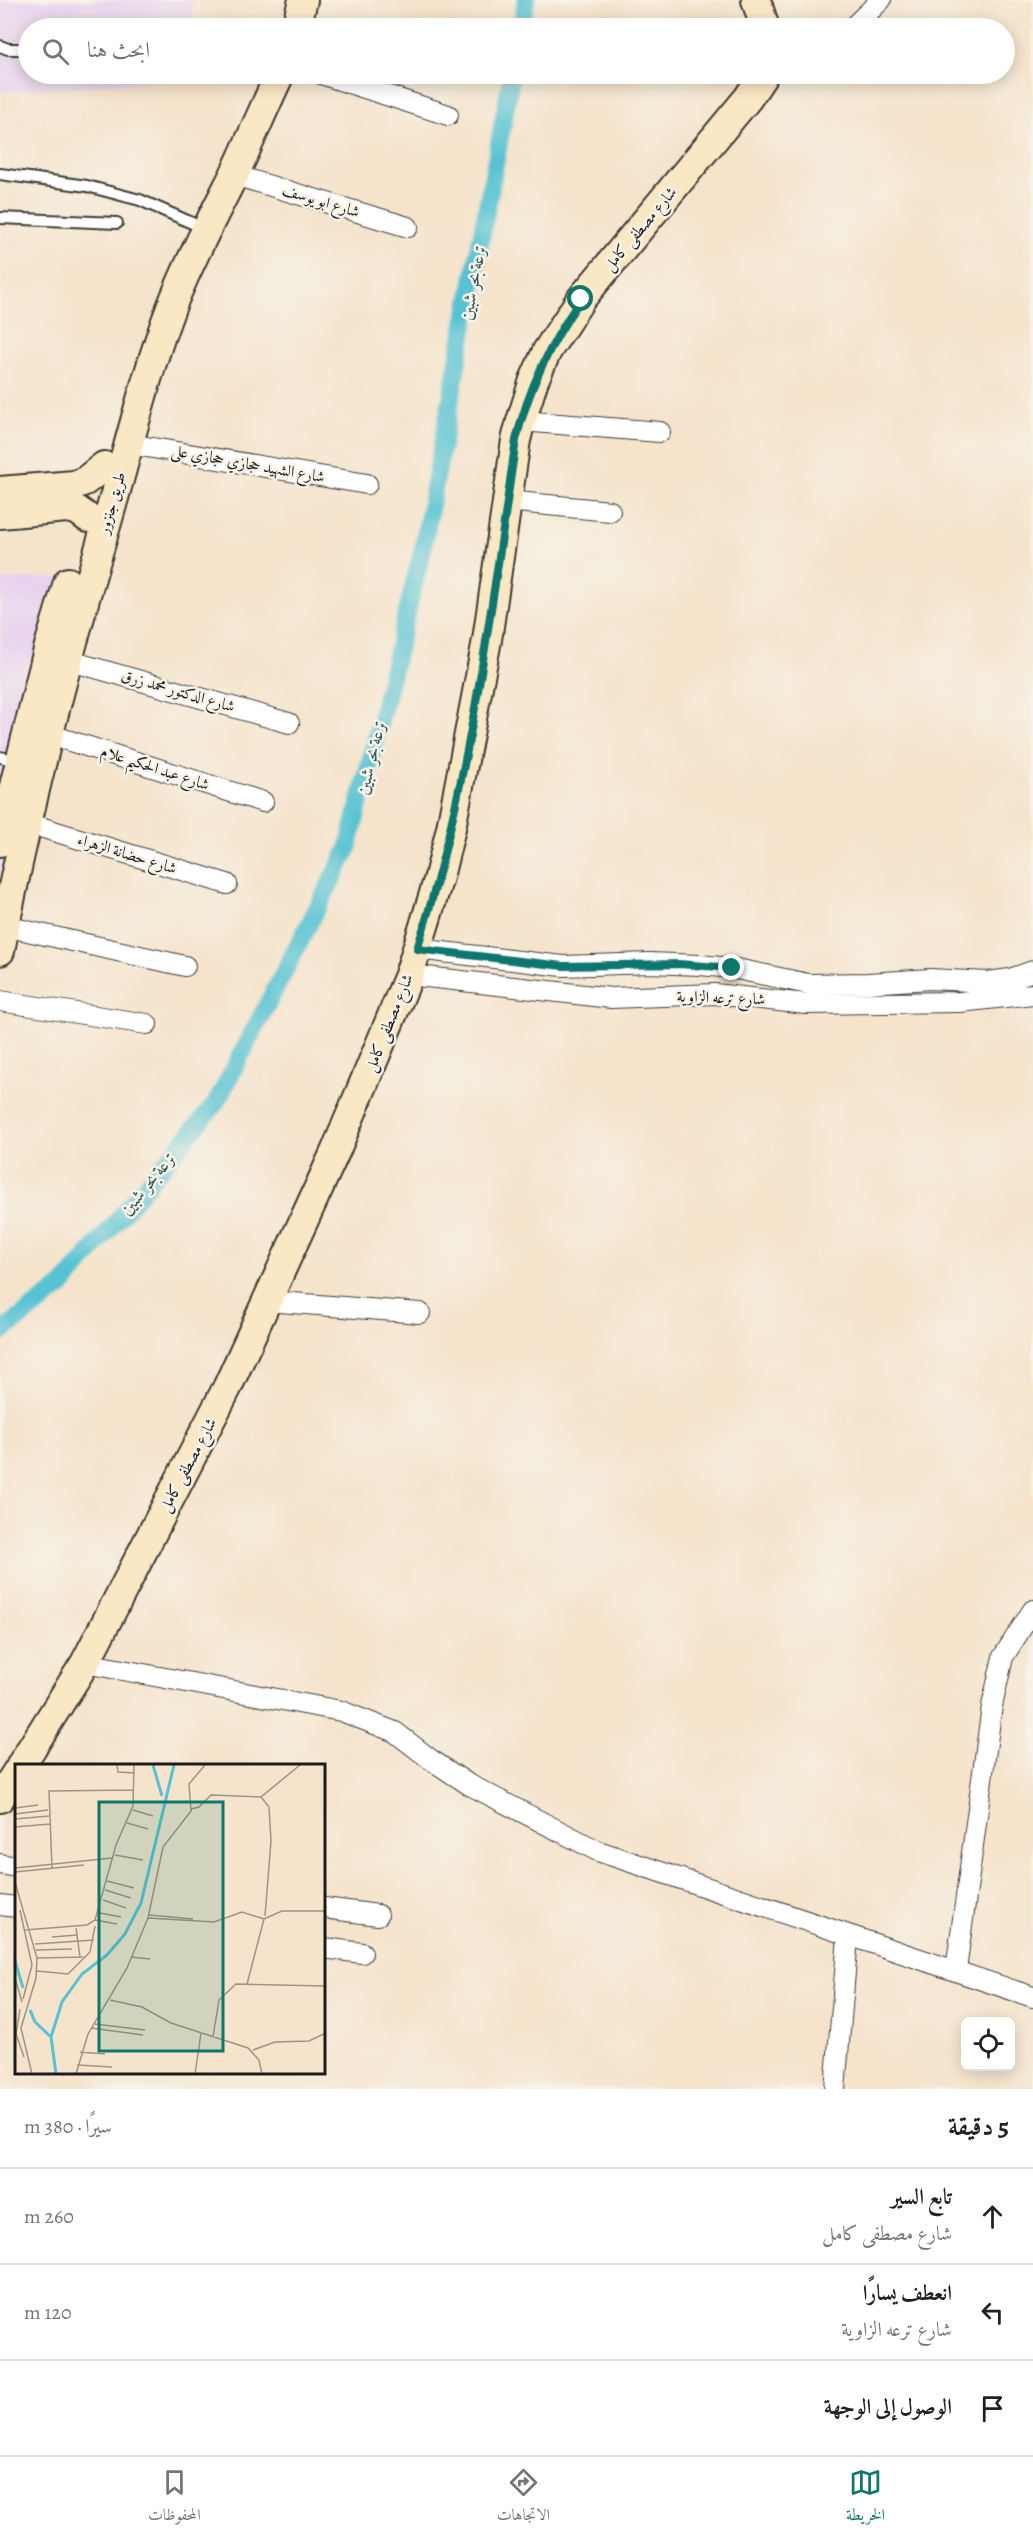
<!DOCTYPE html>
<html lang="ar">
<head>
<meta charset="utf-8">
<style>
	:root { --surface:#fff; --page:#f2f2f2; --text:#202124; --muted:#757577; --line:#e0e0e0; --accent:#0f766e }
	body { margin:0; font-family:Alegreya,Amiri,serif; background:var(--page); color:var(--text); direction:rtl }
	.controls { position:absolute; right:18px; bottom:18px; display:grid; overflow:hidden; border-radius:9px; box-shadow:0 3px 15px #0003 }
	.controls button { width:54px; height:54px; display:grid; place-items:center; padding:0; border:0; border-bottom:2px solid var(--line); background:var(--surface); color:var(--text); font:30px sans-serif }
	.stop { position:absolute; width:18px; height:18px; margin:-14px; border:4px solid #0f766e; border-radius:50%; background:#fff }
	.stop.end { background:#0f766e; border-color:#fff; box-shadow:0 2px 6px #0008 }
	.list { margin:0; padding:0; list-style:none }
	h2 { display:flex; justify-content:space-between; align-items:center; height:78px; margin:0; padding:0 24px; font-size:26px }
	h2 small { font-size:20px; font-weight:400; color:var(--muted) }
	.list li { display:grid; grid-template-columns:39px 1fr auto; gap:18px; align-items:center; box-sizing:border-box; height:96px; padding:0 24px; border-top:2px solid var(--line) }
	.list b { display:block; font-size:22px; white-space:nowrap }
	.list p { margin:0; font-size:20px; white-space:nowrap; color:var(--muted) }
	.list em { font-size:20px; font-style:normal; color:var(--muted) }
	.icon { flex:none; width:33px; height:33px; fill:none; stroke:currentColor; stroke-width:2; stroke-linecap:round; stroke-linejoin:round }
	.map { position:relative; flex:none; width:1033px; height:2089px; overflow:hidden; direction:ltr }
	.search { position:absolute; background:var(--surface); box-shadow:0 3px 15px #0003; left:18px; right:18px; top:18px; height:66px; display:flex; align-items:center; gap:15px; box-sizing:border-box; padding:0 21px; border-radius:33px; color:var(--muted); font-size:22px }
	.sheet { height:366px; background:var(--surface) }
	nav { display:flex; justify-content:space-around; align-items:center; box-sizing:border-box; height:84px; border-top:2px solid var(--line); background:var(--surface); font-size:16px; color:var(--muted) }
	nav a { display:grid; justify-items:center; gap:3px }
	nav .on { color:var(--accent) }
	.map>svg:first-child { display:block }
	.built { fill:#e7d2ef }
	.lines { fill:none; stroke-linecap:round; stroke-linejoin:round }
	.canal { stroke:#57c2d3; stroke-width:18 }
	.lane-casing { stroke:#3d3a36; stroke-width:14 }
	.street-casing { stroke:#3d3a36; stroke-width:22 }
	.secondary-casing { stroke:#3d3a36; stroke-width:32 }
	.lane { stroke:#fff; stroke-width:10 }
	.street { stroke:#fff; stroke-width:20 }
	.secondary { stroke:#fae7c3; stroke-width:28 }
	.route { stroke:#0f766e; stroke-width:8 }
	.labels { text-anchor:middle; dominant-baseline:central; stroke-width:5; stroke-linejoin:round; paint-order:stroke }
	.street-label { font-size:16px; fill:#1c1c1c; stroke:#f7f3e8 }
	.water-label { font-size:18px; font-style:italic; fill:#31565c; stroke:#f7f3e8 }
	.inset-river { fill:none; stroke:#57c2d3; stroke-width:3 }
	.inset-road { fill:none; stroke:#9e9385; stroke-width:1.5 }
	.view { fill:#0f766e; fill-opacity:0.15; stroke:#0f766e; stroke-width:3 }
	.inset-edge { fill:none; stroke:#1c1c1c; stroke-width:3 }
</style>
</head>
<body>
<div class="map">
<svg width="1033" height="2089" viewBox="0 0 1033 2089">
	<rect width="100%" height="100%" fill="#f7f3e8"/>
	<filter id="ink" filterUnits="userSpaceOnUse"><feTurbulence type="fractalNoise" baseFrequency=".0167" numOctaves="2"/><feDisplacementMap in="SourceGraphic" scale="12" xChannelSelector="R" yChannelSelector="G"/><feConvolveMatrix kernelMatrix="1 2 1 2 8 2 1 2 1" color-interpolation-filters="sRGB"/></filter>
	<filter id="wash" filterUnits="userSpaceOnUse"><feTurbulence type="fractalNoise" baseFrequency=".008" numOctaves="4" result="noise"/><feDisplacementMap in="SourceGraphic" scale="24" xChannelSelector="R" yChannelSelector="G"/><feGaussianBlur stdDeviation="1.35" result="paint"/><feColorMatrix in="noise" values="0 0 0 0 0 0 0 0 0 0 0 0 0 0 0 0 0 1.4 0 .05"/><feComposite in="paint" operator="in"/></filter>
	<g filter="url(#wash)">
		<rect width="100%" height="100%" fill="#f5e3cb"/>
		<path class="built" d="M0,0H193L191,28H28V74H187V78L0,92Z
			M74,577L0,889V580Z"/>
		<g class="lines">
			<path class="canal" d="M521,28L526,0
				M0,1333L62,1286L216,1103L348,849L422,552L512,74"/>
		</g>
	</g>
	<g filter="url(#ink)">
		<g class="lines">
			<g class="lane-casing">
				<path id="lane" d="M0,46L8,49H28
					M0,174L87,186L140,200L192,223
					M0,218L117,223
					M0,757L20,761"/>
			</g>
			<g class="street-casing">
				<path id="street" d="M852,28L881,0
					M321,74L448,115
					M234,175L408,227
					M521,421L660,432
					M129,444L367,484
					M507,501L610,511
					M67,660L289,723
					M48,734L263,802
					M27,823L227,884
					M5,926L185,966
					M417,949L563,966L650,963L700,965L732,968L808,984L868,983L930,979L988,982L1010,979L1033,971
					M409,975L611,998L715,994L806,1004L960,1002L1033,994
					M0,1001L147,1024
					M267,1301L420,1313
					M85,1663L341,1711L395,1732L430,1759L468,1784L598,1851L1033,1997
					M0,1864L16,1867
					M0,1905L16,1907
					M324,1908L378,1915
					M324,1948L362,1953
					M956,1970L992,1706L1003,1657L1033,1610
					M835,2089L848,1937"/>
			</g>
			<g class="secondary-casing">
				<path id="secondary" d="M756,0L765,28
					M296,28L303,0
					M0,491L74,485L85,481L104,466
					M0,514L67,508L77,510L88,518
					M0,842L49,646L68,582
					M0,951C28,805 66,661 108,519C129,447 145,375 172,305C190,260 212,218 234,175C250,142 264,107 280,74
					M21,1765L85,1663L227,1388L336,1150L409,975L439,877L451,828L487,640L516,440L521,421L534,380L547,351L581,299L748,98L764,74
					M0,1798L16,1773"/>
			</g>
			<use href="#lane" class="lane"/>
			<use href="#street" class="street"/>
			<use href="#secondary" class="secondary"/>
		</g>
	</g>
	<g class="lines" filter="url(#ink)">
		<path class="route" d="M581,299C550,343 529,387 516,440C491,610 470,784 417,949L563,966L679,964L732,968"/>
	</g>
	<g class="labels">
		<g class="street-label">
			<text transform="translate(321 201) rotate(17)">شارع ابو يوسف</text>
			<text transform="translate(640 229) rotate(-50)">شارع مصطفى كامل</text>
			<text transform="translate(248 464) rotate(10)">شارع الشهيد حجازي حجازي على</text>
			<text transform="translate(112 503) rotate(-74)">طريق جنزور</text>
			<text transform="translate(178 691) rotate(16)">شارع الدكتور محمد زرق</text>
			<text transform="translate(155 768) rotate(18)">شارع عبد الحكيم علام</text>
			<text transform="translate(127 854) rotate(17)">شارع حضانة الزهراء</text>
			<text transform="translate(721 998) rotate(2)">شارع ترعه الزاوية</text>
			<text transform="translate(389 1023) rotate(-68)">شارع مصطفى كامل</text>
			<text transform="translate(188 1465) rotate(-62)">شارع مصطفى كامل</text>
		</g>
		<g class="water-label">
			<text transform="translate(473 282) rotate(-79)">ترعة بحر شبين</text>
			<text transform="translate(371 757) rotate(-76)">ترعة بحر شبين</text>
			<text transform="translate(148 1183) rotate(-50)">ترعة بحر شبين</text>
		</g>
	</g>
	<g transform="translate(15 1764)">
		<rect width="310" height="310" fill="#f5e3cb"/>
		<path class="inset-river" d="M138,1L147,32M0,197L8,224M15,246L20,258L36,273M41,310L36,273L47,238L67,210L92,191L110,170L126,139L159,1"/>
		<path class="inset-road" d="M102,1L103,8L120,9M246,33L254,43L256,77L250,152M0,44L23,41M176,45L184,43L196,31L246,33L285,1M118,46L138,52M0,50L33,46M0,55L34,52M112,59L133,65M0,63L35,60M100,91L128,96M0,104L97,94M37,104L34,27L119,26M0,108L69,101M92,117L119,124M0,118L22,194L21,214L6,264L17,310M90,126L116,134M88,136L111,144M5,146L17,201L8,235M85,149L106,153M134,151L178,155M133,154L199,158L227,148L249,155L267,147H311M80,156L102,160M61,164L65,193M10,166L72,161L80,156L101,81L118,42L119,1M37,173L62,171M20,180L79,176M21,186L57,185M116,193L135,195M22,194L71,193M22,207L53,210L75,188L80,162M0,214L7,238M232,220L249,155M95,236L127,243L156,259L233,284L244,296L247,310M5,245L1,270L9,293M80,260L130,266M76,264L128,271M198,273L204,236L221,220L311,222M238,286L260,278L294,277L311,269M65,288L90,290M62,301L97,303M61,310L73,270L112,204L133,154L148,83L176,47L174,20L190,1M180,310L186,269"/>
		<path class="view" d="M84,38H208V287H84Z"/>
		<rect width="310" height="310" class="inset-edge"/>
	</g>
</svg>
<div class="controls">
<button><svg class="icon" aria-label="locate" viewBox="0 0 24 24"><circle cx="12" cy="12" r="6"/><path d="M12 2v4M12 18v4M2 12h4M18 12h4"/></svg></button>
</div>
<div class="stop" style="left:581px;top:299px"></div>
<div class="stop end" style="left:732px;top:968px"></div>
<div class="search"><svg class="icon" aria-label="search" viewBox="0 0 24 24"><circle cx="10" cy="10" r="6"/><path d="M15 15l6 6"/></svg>ابحث هنا</div>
</div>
<section class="sheet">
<h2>5 دقيقة<small>سيرًا · 380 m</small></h2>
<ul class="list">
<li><svg class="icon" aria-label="ahead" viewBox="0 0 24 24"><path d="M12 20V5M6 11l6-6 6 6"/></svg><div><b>تابع السير</b><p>شارع مصطفى كامل</p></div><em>260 m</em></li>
<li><svg class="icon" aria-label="left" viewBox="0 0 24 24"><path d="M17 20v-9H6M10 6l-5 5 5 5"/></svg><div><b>انعطف يسارًا</b><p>شارع ترعه الزاوية</p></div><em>120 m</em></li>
<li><svg class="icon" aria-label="arrive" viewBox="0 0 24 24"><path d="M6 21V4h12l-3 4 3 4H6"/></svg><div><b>الوصول إلى الوجهة</b></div></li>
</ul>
</section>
<nav>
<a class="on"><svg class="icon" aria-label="map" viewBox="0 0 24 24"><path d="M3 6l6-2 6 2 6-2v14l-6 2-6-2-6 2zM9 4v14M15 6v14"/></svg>الخريطة</a>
<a><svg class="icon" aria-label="directions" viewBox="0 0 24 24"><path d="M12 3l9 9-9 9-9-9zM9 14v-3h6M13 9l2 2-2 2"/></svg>الاتجاهات</a>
<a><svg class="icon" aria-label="saved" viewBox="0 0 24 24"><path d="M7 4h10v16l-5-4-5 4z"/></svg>المحفوظات</a>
</nav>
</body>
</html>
